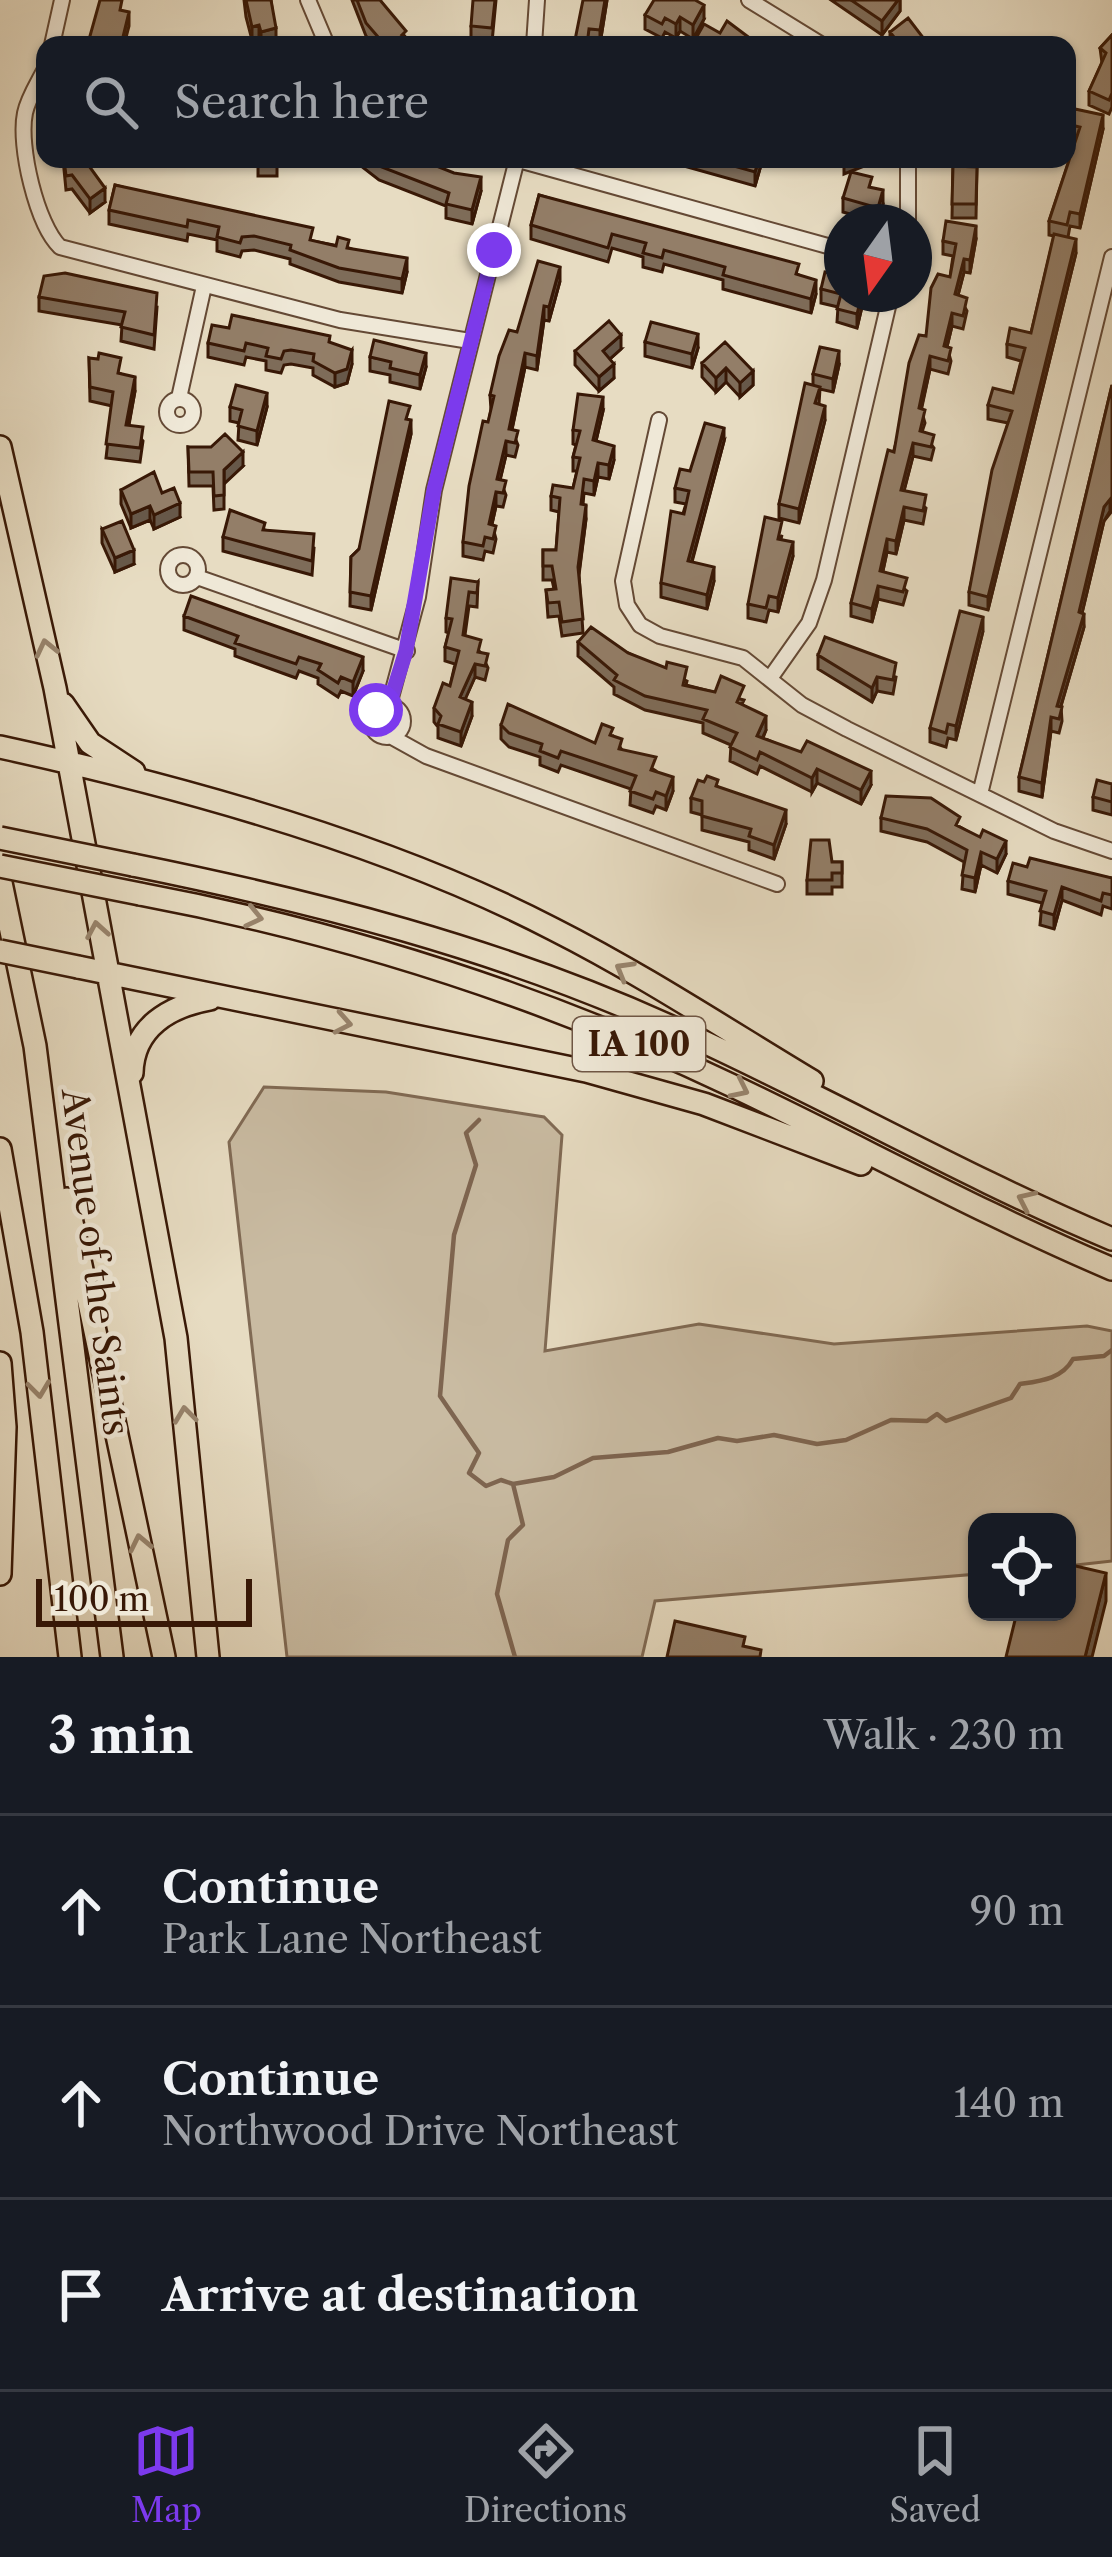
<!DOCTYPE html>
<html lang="en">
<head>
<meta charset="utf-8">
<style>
	:root { --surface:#171b24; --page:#20242c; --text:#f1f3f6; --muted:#9ea1a6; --line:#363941; --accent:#7c3aed }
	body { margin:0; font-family:"Libre Caslon Text",serif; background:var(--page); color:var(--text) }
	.controls { position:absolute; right:36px; bottom:36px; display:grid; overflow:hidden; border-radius:24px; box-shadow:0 3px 9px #0004 }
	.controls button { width:108px; height:108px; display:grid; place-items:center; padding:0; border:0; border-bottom:3px solid var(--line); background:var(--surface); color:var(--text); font:60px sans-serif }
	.compass { position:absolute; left:824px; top:204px; width:108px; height:108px; border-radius:50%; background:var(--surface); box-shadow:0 3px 9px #0004; rotate:194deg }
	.scale { position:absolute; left:36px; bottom:30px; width:216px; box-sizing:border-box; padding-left:12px; border:6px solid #381806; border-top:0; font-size:33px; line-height:42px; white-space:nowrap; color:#381806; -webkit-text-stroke:9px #efe8d7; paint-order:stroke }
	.stop { position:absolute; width:36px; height:36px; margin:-27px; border:9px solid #7c3aed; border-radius:50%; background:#fff }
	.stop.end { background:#7c3aed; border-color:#fff; box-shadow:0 3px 12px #0008 }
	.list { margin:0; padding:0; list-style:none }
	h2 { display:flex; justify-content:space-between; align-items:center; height:156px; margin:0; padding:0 48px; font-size:51px }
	h2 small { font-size:39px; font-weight:400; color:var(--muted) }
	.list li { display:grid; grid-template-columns:78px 1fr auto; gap:36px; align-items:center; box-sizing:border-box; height:192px; padding:0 48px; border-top:3px solid var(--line) }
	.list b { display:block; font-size:45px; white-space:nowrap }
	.list p { margin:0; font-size:39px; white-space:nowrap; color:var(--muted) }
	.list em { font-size:39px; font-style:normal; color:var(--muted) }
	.icon { flex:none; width:66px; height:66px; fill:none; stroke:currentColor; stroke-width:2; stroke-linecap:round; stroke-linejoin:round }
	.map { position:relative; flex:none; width:1112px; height:1657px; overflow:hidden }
	.search { position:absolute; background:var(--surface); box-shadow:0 3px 9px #0004; left:36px; right:36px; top:36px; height:132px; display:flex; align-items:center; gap:30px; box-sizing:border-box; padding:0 42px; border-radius:24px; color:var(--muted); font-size:45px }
	.sheet { height:732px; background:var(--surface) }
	nav { display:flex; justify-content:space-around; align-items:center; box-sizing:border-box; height:168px; border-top:3px solid var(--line); background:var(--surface); font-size:33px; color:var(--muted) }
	nav a { display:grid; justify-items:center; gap:6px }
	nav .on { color:var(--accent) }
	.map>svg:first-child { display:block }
	.green { fill:#c9bba2; stroke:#806a54; stroke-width:3 }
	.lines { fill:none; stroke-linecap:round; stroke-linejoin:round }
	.stream { stroke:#7e6550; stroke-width:4.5 }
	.minor-casing { stroke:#644935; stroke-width:18 }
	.highway-casing { stroke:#381806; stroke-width:26 }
	.minor { stroke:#efe8d7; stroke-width:14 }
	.highway { stroke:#e7dcc2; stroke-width:21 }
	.highway-bridge-casing { stroke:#381806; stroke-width:26; stroke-linecap:butt }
	.highway-bridge { stroke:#e7dcc2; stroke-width:21 }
	.wall { fill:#7e6c59; stroke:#381806; stroke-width:3 }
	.shaded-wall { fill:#675849; stroke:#381806; stroke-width:3 }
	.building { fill:#937e68; stroke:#381806; stroke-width:3 }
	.oneway { stroke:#98846d }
	.route { stroke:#7c3aed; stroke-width:15 }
	.labels { text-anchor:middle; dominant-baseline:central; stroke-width:9; stroke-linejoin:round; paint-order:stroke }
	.shield { fill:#efe8d7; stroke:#6f5645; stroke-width:3 }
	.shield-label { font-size:33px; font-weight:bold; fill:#381806 }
	.street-label { font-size:36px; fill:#381806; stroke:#efe8d7 }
</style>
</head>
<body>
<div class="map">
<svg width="1112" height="1657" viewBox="0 0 1112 1657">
	<rect width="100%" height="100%" fill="#e7dcc2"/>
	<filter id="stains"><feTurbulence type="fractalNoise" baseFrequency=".00167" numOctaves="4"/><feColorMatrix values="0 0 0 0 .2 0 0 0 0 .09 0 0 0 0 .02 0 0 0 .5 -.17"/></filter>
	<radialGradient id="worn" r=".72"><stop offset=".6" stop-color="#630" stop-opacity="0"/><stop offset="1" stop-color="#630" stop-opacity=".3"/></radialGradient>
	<path class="green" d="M264,1087L386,1092L544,1117L562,1135L545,1351L699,1324L834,1344L1087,1326L1112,1331V1561L1067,1566V1522H977V1574L655,1601L642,1657H287L229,1142Z"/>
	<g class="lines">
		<path class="stream" d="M479,1120L466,1133L476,1165L454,1235L440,1396L479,1453L469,1473L486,1486L501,1480L513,1484L523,1525L508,1540L497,1594L515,1657
			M513,1484L554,1477L593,1458L668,1452L718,1438L737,1441L774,1435L817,1444L846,1440L891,1420L927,1421L937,1414L946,1421L1011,1398L1020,1384C1041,1381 1062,1379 1073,1359L1104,1356L1112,1350"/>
		<g class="minor-casing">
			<path id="minor" d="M308,0L327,45
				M749,0L822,45
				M52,45L62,0
				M534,45L537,0
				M45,69C38,83 28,98 25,113C18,146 37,225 60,247L340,320L470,341
				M515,159L842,250
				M908,222V159
				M179,398L204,286
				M167 412a13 13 0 1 1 26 0a13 13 0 1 1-26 0Z
				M659,420L623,581L627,605L640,625L660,636L743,658L802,705L847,729L1054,831L1112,851
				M168 570a15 15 0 1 1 30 0a15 15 0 1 1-30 0Z
				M197,577L407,651
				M771,677L809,623L824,580L891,294
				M389,705L418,597L434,490L517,159
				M371 721a16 16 0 1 1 32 0a16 16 0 1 1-32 0Z
				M390,736L426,756L777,884
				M980,794L1112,257"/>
		</g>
		<g class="highway-casing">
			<path id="highway" d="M0,447L55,688L176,1338L208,1657
				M63,704L90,743L134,772
				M0,747C179,786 390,844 553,929C642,974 727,1030 812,1081
				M133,865C316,902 496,948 667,1025C817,1092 960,1175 1112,1239
				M0,878L35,1046L112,1657
				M140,894C347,933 544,996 735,1087C861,1147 983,1214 1112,1269
				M78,967L586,1071L704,1104L861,1164
				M132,1073C133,1027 170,1006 210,999
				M0,1149L32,1332L70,1657
				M67,1199L164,1657
				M0,1363L5,1427L0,1574"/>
		</g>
		<use href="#minor" class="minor"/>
		<use href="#highway" class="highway"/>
		<g class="highway-bridge-casing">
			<path id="highway-bridge" d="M0,838L133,865
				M0,866L140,894
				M0,951L78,967"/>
		</g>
		<use href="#highway-bridge" class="highway-bridge"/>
	</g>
	<path class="wall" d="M244,0H271L276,42L261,45L259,38L252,40L246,17Z
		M352,0H380L406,38L419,45H374L366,36Z
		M496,0L492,42L471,40V26Z
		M607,0L600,44L589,43L574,45Z
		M831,0H900V11L882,35Z
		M645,15L704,19L693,39L680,31L676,38L665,32L662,38L645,29Z
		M890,32L928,45H890Z
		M1112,35V107L1109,114L1089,105V91L1102,63L1100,48Z
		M1071,125L1103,129L1080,228L1070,226L1068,237L1076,253L988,610L969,605V592L1008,423L988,419V405L1013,393L1021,361L1007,357V344L1031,333L1054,236L1049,235V221L1076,140L1071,139Z
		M63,159L105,202L90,213L72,189L66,190Z
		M241,159H277V176H258V166L241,165Z
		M352,159H419L481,191L472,224L446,218V206L379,180Z
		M659,159H761V165L755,186Z
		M953,166L977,167L976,218H952Z
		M115,185L313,241L349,248L407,272L402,293L339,282L290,264V259L254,250L242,251L240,257L217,251V240L188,234L187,241L109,224V210Z
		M539,195L799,275L816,294L811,313L723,289V280L664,264L662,272L643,267V257L612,248L608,262L531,239V225Z
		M843,198L883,204L878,222L843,212Z
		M976,239L970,273L964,272L958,295L967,311L963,329L952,326L947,347L951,361L948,374L930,369L921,409L925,423L922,432L934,448L931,460L913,456L904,490L926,508L923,524L904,520L896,554L887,552L883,571L907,591L903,605L878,599L872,622L851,616V603L926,336L950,277L953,256L943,254V241Z
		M560,281L549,321L544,320L537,370L525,367L512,430L518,445L515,457L506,455L500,480L506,495L503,507L496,506L492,524L496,539L493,553L485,551L483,560L463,556V542L491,410L490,395L517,332Z
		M821,289L865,294L857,328L837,322L838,307L821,303Z
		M39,297L157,307L154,349L121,341L122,325L39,311Z
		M645,342L698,348L692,368L645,356Z
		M208,343H330L352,364L347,383L335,387L313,375V368L291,364L284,365L281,373L266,370V361L246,357L244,365L208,357Z
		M621,349L610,359L614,378L599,391L575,365V351Z
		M370,357L426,367L420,389L390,382V375L370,371Z
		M89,358L121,374L135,391L129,425L143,441L140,462L106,458L112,406L90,401Z
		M702,363L753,371V385L740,397L726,382L716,392L702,377Z
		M839,365L833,392L820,389L819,404L825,420L799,523L779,518V504L813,385V374Z
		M1112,385V511L1104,521L1082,613L1084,627L1061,706L1062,721L1059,733L1051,731L1042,797L1019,791V777Z
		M230,407H267L257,445L238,440L239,423L230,421Z
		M603,411L596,441L614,460L609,479L598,477L594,495L584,493L583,505L586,519L579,575L583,633L562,636L559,616L548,617L546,590L554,589L552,580H543V550H556L559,512L551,510V496L573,488L577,471H573V457L576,445L573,444V430Z
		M410,420L411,434L371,610L350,606L351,557L359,549Z
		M724,441L692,562L714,581L707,609L661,597V583L686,504L675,502V488L690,471Z
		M188,447L243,466L224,483V509L214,510L213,486H189Z
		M121,490L162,493L180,517L154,529L150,520L131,528L121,504Z
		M102,529L134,564L115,572L102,543Z
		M265,530L314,548L312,575L223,551V537Z
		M782,535L781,539L793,556L778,612L769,610L766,622L748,618V604Z
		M478,582L477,607L469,606L465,635L481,653L488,668L485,680L475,677L465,699L472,716L461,746L438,738V727L434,722V708L450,686L455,664L445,661V647L449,633L446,632V618Z
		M184,616L363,671L353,696L341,691L338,697L318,684V678L299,671L296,678L235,656V649L184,630Z
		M983,631L956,740L948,738L946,747L930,742V728Z
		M578,642L628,653L687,681L686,685L744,700L742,704L766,730L763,738L871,785L861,804L817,783L812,792L760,766L757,774L730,761L731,745L703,733V723L645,710L614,694V687L578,656Z
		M818,655L896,677L893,694L877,691L872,702L818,669Z
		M501,725L595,743L613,736L622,750L656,771L673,791L666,810L656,806L653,813L630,805L631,789L561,765L558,772L540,765V757L509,747L501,739Z
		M1112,784V815L1093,810V797Z
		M718,787L786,824L774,859L749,850V842L702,830V815L691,812V798Z
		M881,818L960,827L1006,854L997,873L981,865L975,892L962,889L964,862L927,842L881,831Z
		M832,862H842V887H832V894H807V880Z
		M1027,867L1112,878V909L1103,906L1101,915L1062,900L1054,929L1040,925L1042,903L1008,894V881Z"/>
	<path class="shaded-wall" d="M605,0H607L600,44V30Z
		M898,0H900V11L882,35V21Z
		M704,5V19L693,39V25Z
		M129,12V26L124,45H121Z
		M680,17V31L676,38V24Z
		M259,25V38L252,40V27Z
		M276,28V42L261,45V32Z
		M1103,115V129L1080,228V214Z
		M759,159H761V165L755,186V172Z
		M867,159V165L844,174V160Z
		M481,177V191L472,224V210Z
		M105,188V202L90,213V199Z
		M883,190V204L878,222V208Z
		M976,226V239L970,273V260Z
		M1076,239V253L988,610V597Z
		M407,258V272L402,293V279Z
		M964,259V272L955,307V294Z
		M560,267V281L549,321V307Z
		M816,280V294L811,313V299Z
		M862,294H865L857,328V314Z
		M544,306V320L537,370V356Z
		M952,313V326L944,359V346Z
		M698,334V348L692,368V354Z
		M621,335V349L603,365V351Z
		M352,350V364L347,383L335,387V373Z
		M839,351V365L833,392V379Z
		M426,353V367L420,389V375Z
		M525,353V367L509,443V429Z
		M930,356V369L919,421V408Z
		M614,364V378L599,391V377Z
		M726,368V382L716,392V378Z
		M753,371V385L740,397V383Z
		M135,377V391L126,439V425Z
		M267,393V407L257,445V431Z
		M603,397V411L593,454V440Z
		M825,406V420L799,523V509Z
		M411,420V434L371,610V596Z
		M724,428V441L688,575V561Z
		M506,441V455L497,493V479Z
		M913,443V456L901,503V490Z
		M614,446V460L609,479V465Z
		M243,452V466L224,484V470Z
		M598,463V477L594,495V481Z
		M496,492V506L489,538V524Z
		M1110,497V511L1104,521L1079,626V612L1104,507Z
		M180,503V517L154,529V515Z
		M586,505V519L578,580V567Z
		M150,506V520L131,528V514Z
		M904,507V520L896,554V541Z
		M887,539V552L880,584V571Z
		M793,542V556L778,612V598Z
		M134,550V564L115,572V558Z
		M714,567V581L707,609V595Z
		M878,586V599L872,622V609Z
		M1084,614V627L1057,719V706Z
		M983,617V631L956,740V726Z
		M363,657V671L353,696V682Z
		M475,664V677L460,711V697Z
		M877,677V691L872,702V688Z
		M472,702V716L461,746V732Z
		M766,716V730L757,750V736Z
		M1051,717V731L1042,797V783Z
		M817,769V783L812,792V778Z
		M871,771V785L861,804V790Z
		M673,777V791L666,810V796Z
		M786,810V824L774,859V845Z
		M1006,841V854L997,873V859Z
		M981,852V865L975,892V878Z
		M1062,887V900L1054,929V915Z
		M1106,1573V1601L1092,1657H1085Z"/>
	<path class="building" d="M100,0H122L120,10L129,12L121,45L88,43Z
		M246,0H271L276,28L261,32L259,25L252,27Z
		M357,0H380L406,31L402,35L419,45H385L366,23Z
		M473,0H495L492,28L471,26Z
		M583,0H605L600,30L589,29L587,45H574Z
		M654,0H695L704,5L693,25L680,17L676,24L665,18L662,24L645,15Z
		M851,0H898L882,21Z
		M908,18L928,44L927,45H900L890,32Z
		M727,21L759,45H692L704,24L720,33Z
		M1112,35V93L1109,100L1089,91L1106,53L1100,48Z
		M203,39L223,45H201Z
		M1075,109L1103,115L1080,214L1070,212L1067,225L1049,221L1080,127L1071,125Z
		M64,159H84L105,188L90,199L72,175L66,176Z
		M258,159H277V162H258Z
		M369,159H419L454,173L481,177L472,210L446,204L449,193L379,166Z
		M709,159H759L755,172Z
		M953,166L977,167L976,204H952Z
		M851,172L872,177L869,187L883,190L878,208L843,198Z
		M115,185L313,228L310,240L336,246L338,237L349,240L347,248L407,258L402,279L339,268L290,250L291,245L254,236L242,237L240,243L217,237L219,227L188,220L187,227L109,210Z
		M539,195L799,264L796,274L816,280L811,299L723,275L725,267L664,250L662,258L643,253L646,243L612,234L608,248L531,225Z
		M946,221L976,226L970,260L964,259L955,294L967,298L963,316L952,313L944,346L951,348L948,361L930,356L919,408L925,410L920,431L934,435L931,447L913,443L901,490L926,495L923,511L904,507L896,541L887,539L880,571L907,578L903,592L878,586L872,609L851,603L888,450L894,452L909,363L919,335L926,336L931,288L938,274L950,277L956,244L943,241Z
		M1054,234L1076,239L988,597L969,592L992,470L1012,411L988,405L993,388L1013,393L1025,348L1007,344L1010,328L1031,333Z
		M538,261L560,267L549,307L544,306L537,356L525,353L509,429L518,431L515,443L506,441L497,479L506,481L503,493L496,492L489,524L496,526L493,539L485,537L483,546L463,542L469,486L483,421L488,422L494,396L490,395L499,356L509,330L517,332Z
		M825,272L842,276V294H862L857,314L837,309L841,294L821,289Z
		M65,273L157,293L154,335L121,327L125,312L39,297L44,276Z
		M232,315L330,336L329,342L352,350L347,369L335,373L313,361L314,354L291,350L284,351L281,359L266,356L268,348L246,343L244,351L208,343L212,325L229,328Z
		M609,321L621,335L603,351L614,364L599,377L575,351Z
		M651,322L698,334L692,354L645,342Z
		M374,340L426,353L420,375L390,368L391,362L370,357Z
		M725,342L753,371L740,383L726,368L716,378L702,363Z
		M820,347L839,351L833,379L813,374Z
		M99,353L121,358L118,373L135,377L126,425L143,427L140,448L106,444L113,392L90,387L89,358L98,359Z
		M805,383L820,387L815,403L825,406L799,509L779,504Z
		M236,385L267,393L257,431L238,426L242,410L230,407Z
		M1112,385V497L1104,507L1079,612L1084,614L1057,706L1062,707L1059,719L1051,717L1042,783L1019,777Z
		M578,394L603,397L593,440L614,446L609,465L598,463L594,481L584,479L581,504L586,505L578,567L583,619L562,622L559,602L548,603L546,590L556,589L552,566H543V550H556L560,498L551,496L553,485L573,488L580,458L573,457L580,431L573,430Z
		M389,401L410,406L406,419L411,420L371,596L350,592L351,557L359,549Z
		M705,423L724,428L688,561L714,567L707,595L661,583L671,511L684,514L689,491L675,488L680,469L690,471Z
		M225,434L243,452L224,470V495L214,496L213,472H189L188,447H211Z
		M154,472L162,493L174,488L180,503L154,515L150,506L131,514L121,490Z
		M230,510L265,523L263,530L314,534L312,561L223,537Z
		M765,517L782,521L778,539L793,542L778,598L769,596L766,608L748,604Z
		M122,521L134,550L115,558L102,529Z
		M451,578L478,582L477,593L469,592L463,635L481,640L478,652L488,654L485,666L475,664L460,697L472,702L461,732L438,724L441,716L434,708L443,683L450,686L459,651L445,647L452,619L446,618Z
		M191,596L363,657L353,682L341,677L338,683L318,670L321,664L299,657L296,664L235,643L238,636L184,616Z
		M960,611L983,617L956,726L948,724L946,733L930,728Z
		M591,627L628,653L666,668L667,662L687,667L683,685L715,692L721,676L744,686L737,702L766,716L757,736L801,752L807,741L871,771L861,790L817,769L812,778L760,752L757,760L730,747L737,733L703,719L707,710L645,696L614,680L617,675L578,642Z
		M825,637L896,663L893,680L877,677L872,688L818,655Z
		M508,704L595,743L602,724L613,728L610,735L622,739L619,749L656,757L651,770L673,777L666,796L656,792L653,799L630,791L636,776L561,751L558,758L540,751L542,744L509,733L501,725Z
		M707,776L718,780L716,786L786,810L774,845L749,836L751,829L702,816V801L691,798L698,780L704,782Z
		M1097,780L1112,784V802L1093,797Z
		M886,796L931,798L960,817L956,825L980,837L983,830L1006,841L997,859L981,852L975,878L962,875L967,850L927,829L881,818Z
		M811,840H829L832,862H842V873H832V880H807Z
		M1030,858L1112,878V895L1103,893L1101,901L1062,887L1054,915L1040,911L1046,891L1008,881L1013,863L1027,867Z
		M1067,1564L1106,1573L1085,1657H1006L1017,1612H1067Z
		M675,1621L745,1637L743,1646L761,1650L760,1657H667Z"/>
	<defs><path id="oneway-chevron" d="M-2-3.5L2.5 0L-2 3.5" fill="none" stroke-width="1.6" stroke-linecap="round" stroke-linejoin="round" transform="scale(3)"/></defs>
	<g class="oneway">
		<use href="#oneway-chevron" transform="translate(46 648) rotate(-103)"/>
		<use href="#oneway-chevron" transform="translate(254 917) rotate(13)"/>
		<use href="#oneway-chevron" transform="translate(97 930) rotate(-100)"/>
		<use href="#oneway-chevron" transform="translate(624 970) rotate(-150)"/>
		<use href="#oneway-chevron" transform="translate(343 1023) rotate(11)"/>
		<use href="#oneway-chevron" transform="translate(740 1089) rotate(26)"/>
		<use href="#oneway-chevron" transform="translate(1026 1200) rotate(-155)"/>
		<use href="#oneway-chevron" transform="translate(39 1389) rotate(83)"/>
		<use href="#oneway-chevron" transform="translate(185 1415) rotate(-97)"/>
		<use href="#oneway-chevron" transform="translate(140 1543) rotate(-102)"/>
	</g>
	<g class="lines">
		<path class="route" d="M376,710L389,705L406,651L434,490L494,250"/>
	</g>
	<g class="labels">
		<rect class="shield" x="573" y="1017" width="132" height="54" rx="9"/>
		<g class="shield-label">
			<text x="639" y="1044">IA 100</text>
		</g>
		<g class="street-label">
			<text transform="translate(96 1262) rotate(83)">Avenue of the Saints</text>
		</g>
	</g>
	<rect width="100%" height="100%" filter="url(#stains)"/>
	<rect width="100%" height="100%" fill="url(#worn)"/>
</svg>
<div class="controls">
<button><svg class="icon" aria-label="locate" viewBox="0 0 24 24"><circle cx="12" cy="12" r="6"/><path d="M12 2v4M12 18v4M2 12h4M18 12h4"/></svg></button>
</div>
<svg class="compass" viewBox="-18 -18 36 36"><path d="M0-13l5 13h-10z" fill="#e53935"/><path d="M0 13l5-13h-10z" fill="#9ea1a6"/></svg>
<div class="scale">100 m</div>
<div class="stop" style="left:376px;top:710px"></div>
<div class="stop end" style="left:494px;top:250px"></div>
<div class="search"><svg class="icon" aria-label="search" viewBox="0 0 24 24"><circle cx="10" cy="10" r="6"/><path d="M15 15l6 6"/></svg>Search here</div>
</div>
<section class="sheet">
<h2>3 min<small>Walk · 230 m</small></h2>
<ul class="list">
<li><svg class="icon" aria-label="ahead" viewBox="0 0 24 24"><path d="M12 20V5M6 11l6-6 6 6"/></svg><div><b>Continue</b><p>Park Lane Northeast</p></div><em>90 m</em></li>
<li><svg class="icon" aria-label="ahead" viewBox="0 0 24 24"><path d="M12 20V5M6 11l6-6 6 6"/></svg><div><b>Continue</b><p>Northwood Drive Northeast</p></div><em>140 m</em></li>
<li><svg class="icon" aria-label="arrive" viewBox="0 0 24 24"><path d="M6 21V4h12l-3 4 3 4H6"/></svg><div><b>Arrive at destination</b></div></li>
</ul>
</section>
<nav>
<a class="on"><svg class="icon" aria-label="map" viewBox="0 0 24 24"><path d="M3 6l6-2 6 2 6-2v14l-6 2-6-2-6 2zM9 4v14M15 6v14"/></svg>Map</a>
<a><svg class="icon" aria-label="directions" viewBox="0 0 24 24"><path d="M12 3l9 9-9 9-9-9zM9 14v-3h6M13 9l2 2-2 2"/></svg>Directions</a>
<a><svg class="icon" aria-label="saved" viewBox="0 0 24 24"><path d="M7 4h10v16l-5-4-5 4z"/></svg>Saved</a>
</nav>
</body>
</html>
